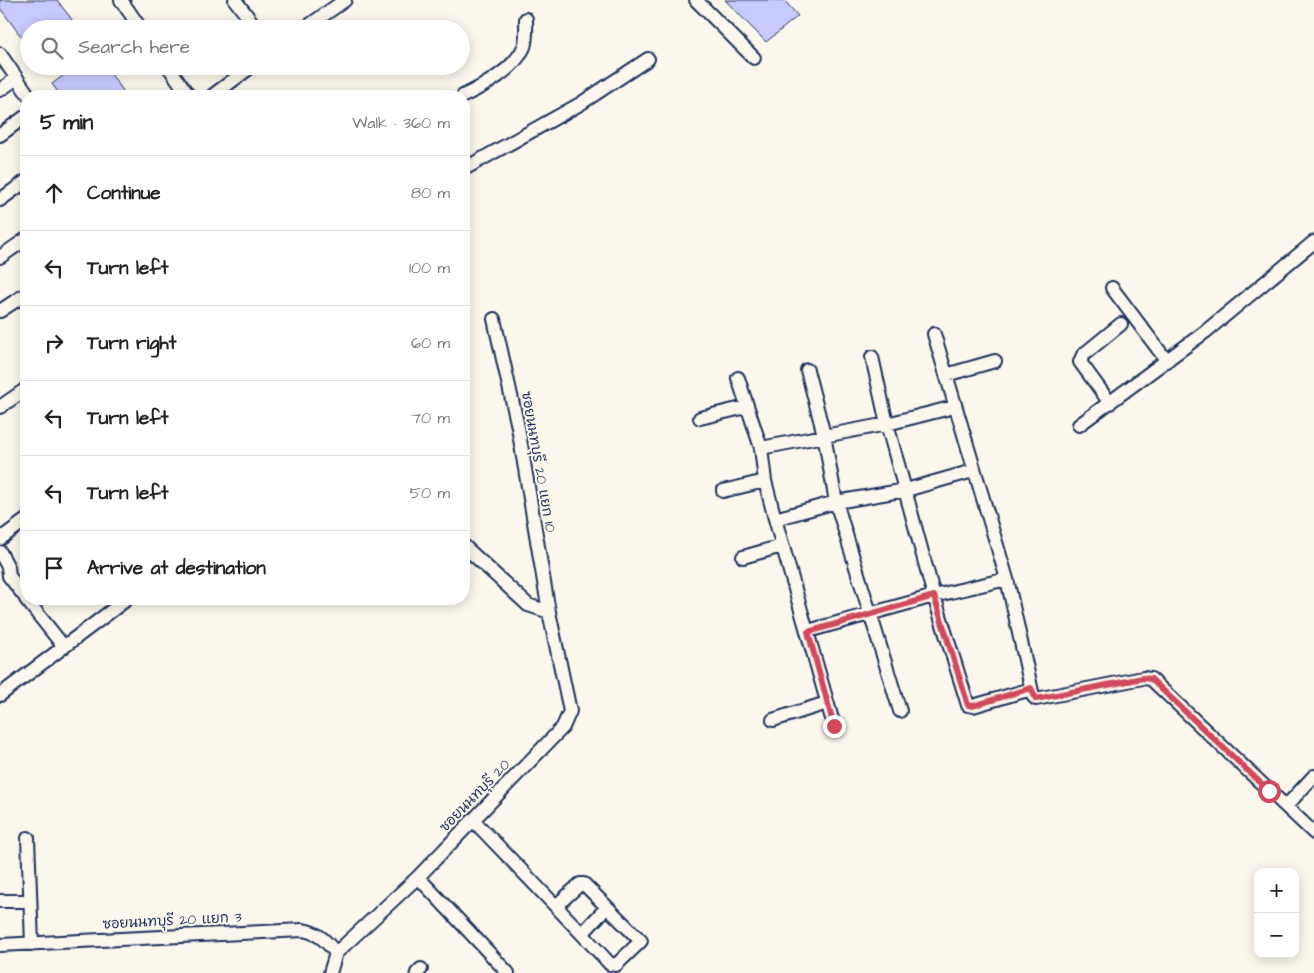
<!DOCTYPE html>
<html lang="en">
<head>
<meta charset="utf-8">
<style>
	:root { --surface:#fff; --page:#f2f2f2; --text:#222; --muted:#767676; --line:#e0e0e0 }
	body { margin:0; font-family:"Architects Daughter","Playpen Sans Thai",sans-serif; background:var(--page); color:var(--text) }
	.controls { position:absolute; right:15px; bottom:15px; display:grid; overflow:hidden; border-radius:10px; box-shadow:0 2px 12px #0003 }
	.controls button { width:45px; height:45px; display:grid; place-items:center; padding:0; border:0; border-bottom:1px solid var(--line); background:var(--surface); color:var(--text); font:25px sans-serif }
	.stop { position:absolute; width:15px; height:15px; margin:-11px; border:4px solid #d1495b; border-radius:50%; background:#fff }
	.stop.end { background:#d1495b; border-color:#fff; box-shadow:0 1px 5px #0008 }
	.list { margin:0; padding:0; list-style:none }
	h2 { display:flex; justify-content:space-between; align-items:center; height:65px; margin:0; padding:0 20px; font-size:21px }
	h2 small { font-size:16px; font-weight:400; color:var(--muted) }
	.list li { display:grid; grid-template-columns:32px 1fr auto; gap:15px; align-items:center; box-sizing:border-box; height:75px; padding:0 20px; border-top:1px solid var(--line) }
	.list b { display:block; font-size:19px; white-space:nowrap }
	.list em { font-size:16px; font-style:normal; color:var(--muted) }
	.icon { flex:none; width:28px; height:28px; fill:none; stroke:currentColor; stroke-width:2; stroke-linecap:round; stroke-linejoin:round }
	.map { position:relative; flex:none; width:1314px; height:973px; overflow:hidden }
	.search { position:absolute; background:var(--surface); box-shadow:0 2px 12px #0003; left:20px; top:20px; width:450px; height:55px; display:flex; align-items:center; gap:12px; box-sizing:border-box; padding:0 18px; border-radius:28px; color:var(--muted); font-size:19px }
	.panel { position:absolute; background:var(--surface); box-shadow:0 2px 12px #0003; left:20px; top:90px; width:450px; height:515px; border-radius:20px }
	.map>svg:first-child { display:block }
	.building { fill:#c7cafd; stroke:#1b2f5e }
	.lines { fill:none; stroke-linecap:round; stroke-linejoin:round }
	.minor-casing { stroke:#1b2f5e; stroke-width:16 }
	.minor { stroke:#fbf7ec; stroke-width:12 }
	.route { stroke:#d1495b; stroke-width:6 }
	.labels { text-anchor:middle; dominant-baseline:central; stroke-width:4; stroke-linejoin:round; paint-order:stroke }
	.street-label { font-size:14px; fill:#1b2f5e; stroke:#fbf7ec }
</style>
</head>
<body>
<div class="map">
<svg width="1314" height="973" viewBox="0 0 1314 973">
	<rect width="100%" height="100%" fill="#fbf7ec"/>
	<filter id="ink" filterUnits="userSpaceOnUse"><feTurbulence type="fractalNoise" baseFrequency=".02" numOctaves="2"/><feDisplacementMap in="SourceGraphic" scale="10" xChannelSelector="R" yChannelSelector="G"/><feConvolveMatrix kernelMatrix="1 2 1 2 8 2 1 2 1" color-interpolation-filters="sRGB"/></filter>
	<g filter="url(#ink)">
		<path class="building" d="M0,0H57L79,29H29V47L0,8Z
			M725,0H784L798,16L766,42Z
			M76,66H105L127,96H61L52,84Z"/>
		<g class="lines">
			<g class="minor-casing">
				<path id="minor" d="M121,0L141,29
					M235,0L257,29
					M696,0L754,58
					M304,29L345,0
					M0,54L29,96
					M168,66L189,96
					M0,90L17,78
					M212,96L252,66
					M463,96C484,86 514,70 524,47C527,38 526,29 526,19
					M0,135L26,116
					M464,169L580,104L648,59
					M0,200L26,181
					M0,257L26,239
					M1112,288L1167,361
					M0,311L26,294
					M934,334L1007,579L1033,696L1036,699L1143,678L1151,679L1314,833
					M872,357L887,424L934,596L968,705L973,706L1031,689
					M807,370L824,435L836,502L900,711
					M946,375L995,361
					M738,378L761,448L765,481L775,519L834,726
					M1110,403L1080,362L1083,355L1121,324
					M0,407L26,389
					M700,418L746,407
					M1079,425L1205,332L1314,242
					M761,448L887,424L954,407
					M723,491L765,481
					M775,519L836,502L906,490L973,471
					M0,539L26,520
					M464,546L528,605L549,612
					M0,552L8,567L9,576L26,598
					M743,557L782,546
					M26,599L64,647
					M808,631L934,596L1007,579
					M0,695L127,599
					M773,720L827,703
					M1282,803H1289L1314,776
					M473,820C519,868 565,915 610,964L616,965L641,941L584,884H580L556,906
					M28,838L32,944
					M418,877L508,973
					M0,901H30
					M582,934L607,907
					M0,945L302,930C318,932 326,941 336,953
					M330,973L336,953L418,877L563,727L570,711L549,612L518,427L494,319
					M417,973L421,969"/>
			</g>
			<use href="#minor" class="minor"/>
		</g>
	</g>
	<g class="lines" filter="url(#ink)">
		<path class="route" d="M834,726L808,632L934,596L968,705L973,706L1031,688L1036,699L1143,678L1151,679L1269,791"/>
	</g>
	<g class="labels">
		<g class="street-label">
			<text transform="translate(538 462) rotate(80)">ซอยนนทบุรี 20 แยก 10</text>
			<text transform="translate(475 796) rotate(-46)">ซอยนนทบุรี 20</text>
			<text transform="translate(172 921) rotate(-3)">ซอยนนทบุรี 20 แยก 3</text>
		</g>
	</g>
</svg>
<div class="controls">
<button>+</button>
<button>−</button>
</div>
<div class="stop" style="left:1269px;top:791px"></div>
<div class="stop end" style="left:834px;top:726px"></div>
<div class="search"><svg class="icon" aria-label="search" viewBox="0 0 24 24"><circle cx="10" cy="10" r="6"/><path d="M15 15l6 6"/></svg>Search here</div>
<section class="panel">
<h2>5 min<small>Walk · 360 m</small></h2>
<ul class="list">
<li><svg class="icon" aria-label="ahead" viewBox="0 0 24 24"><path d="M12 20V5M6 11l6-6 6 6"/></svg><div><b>Continue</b></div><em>80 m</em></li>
<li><svg class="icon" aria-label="left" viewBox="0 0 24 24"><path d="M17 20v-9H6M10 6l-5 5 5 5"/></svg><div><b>Turn left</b></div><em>100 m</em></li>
<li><svg class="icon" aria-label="right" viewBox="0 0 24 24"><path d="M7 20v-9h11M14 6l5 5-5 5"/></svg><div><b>Turn right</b></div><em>60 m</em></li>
<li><svg class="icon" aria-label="left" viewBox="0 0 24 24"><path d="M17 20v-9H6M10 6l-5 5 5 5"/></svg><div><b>Turn left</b></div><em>70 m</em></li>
<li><svg class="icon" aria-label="left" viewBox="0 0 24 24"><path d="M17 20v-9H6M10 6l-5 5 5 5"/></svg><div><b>Turn left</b></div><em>50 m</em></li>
<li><svg class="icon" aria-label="arrive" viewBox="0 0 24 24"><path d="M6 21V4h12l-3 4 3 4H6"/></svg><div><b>Arrive at destination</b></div></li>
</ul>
</section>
</div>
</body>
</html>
